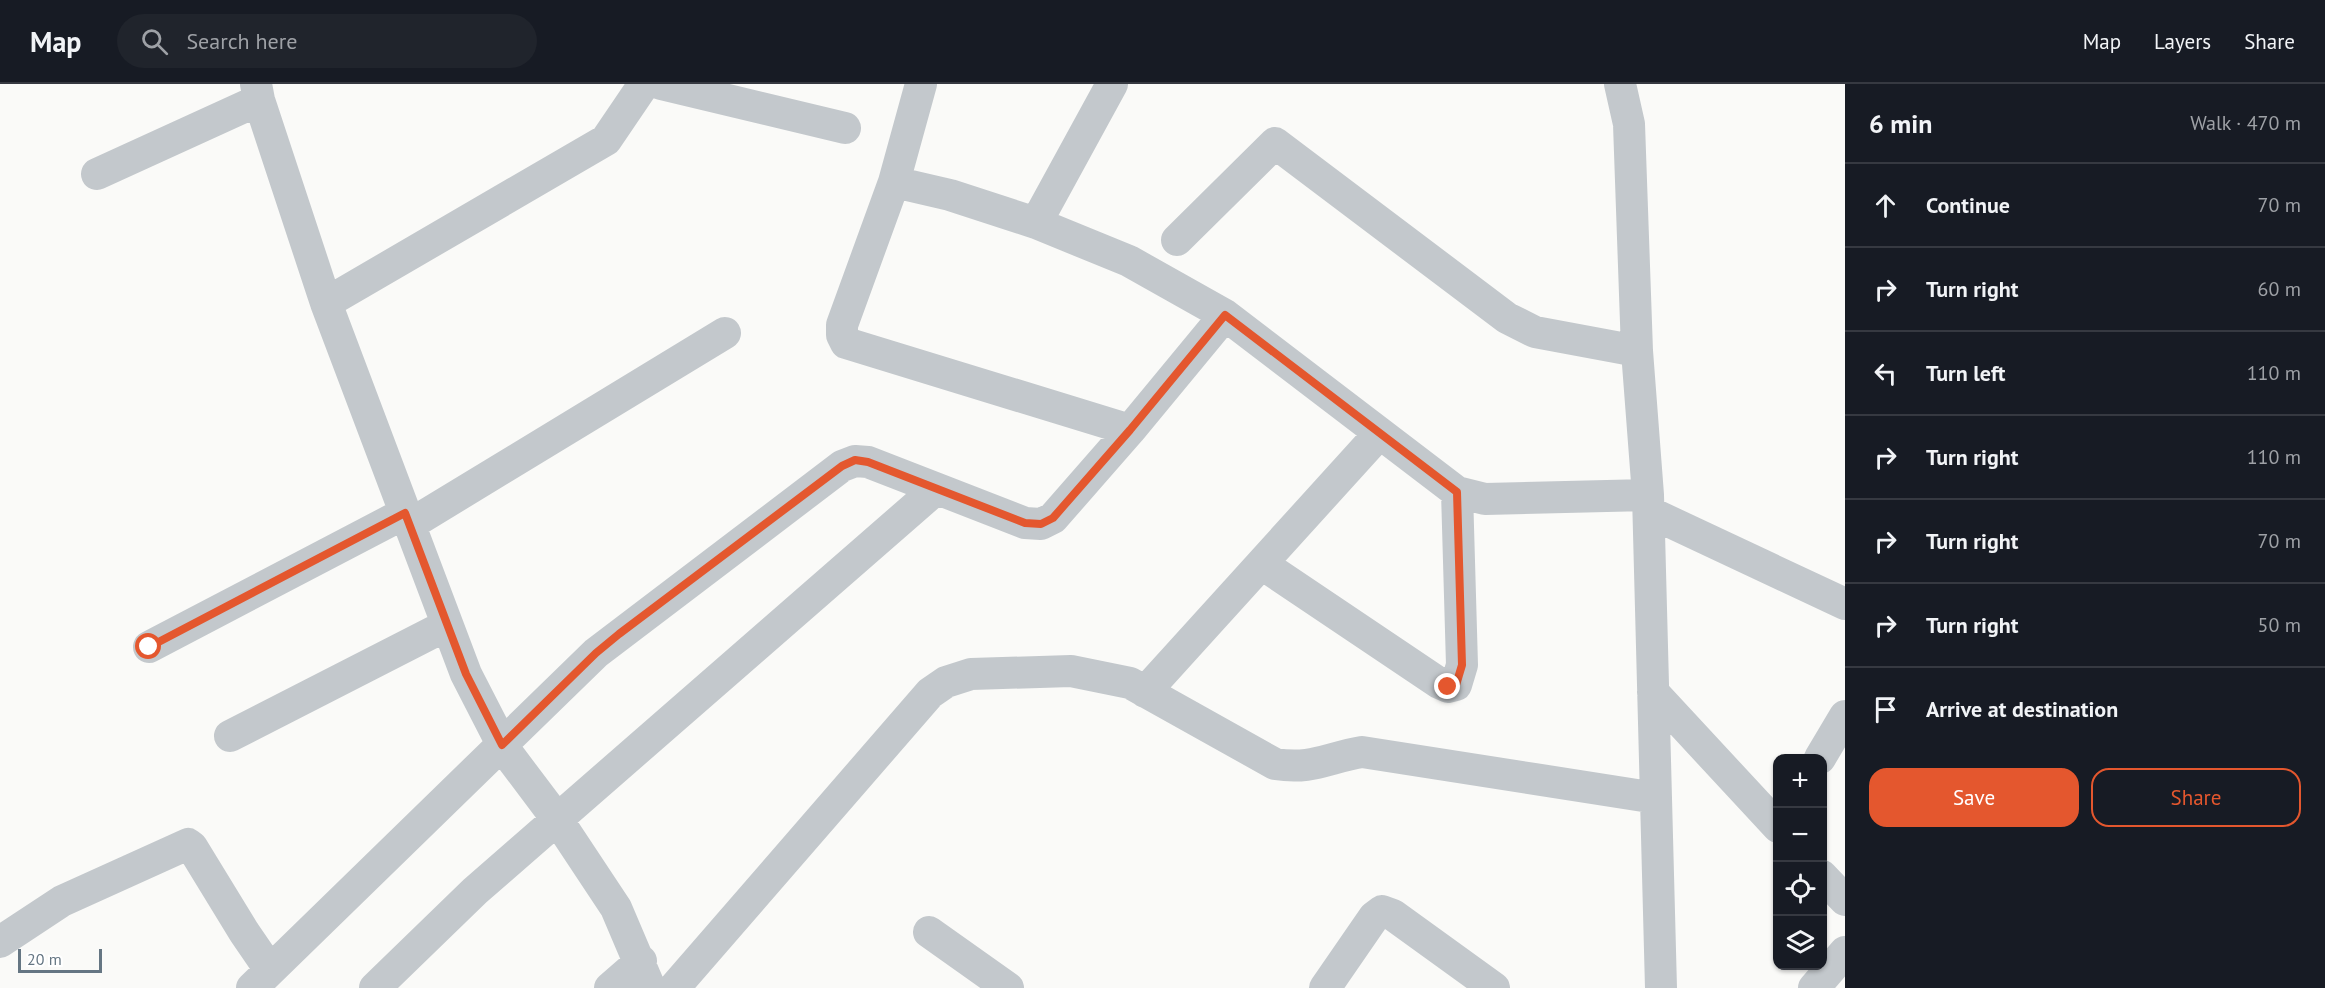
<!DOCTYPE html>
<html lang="en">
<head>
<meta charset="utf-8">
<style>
	:root { --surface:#171b24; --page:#20242c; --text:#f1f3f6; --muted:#9ea1a6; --line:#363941; --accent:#e4572e }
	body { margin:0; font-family:"PT Sans",sans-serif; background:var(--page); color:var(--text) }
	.controls { position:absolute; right:18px; bottom:18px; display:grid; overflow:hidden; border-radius:12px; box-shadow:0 2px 4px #0004 }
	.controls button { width:54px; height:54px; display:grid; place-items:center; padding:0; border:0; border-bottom:2px solid var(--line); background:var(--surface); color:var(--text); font:30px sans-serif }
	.scale { position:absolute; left:18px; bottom:15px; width:84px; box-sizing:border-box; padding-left:6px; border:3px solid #657683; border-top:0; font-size:16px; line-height:21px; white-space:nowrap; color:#657683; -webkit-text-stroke:4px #fff; paint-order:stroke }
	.stop { position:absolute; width:18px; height:18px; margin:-14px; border:4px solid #e4572e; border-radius:50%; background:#fff }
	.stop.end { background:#e4572e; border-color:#fff; box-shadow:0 2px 6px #0008 }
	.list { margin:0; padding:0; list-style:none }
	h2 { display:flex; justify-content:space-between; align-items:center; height:78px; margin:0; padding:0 24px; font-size:26px }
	h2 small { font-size:20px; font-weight:400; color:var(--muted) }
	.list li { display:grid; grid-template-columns:39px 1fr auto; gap:18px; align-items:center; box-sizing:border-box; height:84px; padding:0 24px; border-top:2px solid var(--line) }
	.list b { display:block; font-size:22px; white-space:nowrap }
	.list em { font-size:20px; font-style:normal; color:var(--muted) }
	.actions { display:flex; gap:12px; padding:18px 24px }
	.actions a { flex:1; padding:14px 0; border:2px solid var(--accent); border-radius:18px; text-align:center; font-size:21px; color:var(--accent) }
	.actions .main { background:var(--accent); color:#fff }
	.icon { flex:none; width:33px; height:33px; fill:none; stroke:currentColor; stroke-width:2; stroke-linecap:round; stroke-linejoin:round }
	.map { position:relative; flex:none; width:1845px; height:904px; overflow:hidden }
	header { display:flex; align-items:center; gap:36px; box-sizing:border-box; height:84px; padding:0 30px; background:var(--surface); border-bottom:2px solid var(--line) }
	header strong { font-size:28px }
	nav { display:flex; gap:33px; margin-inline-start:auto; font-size:21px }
	.search { width:420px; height:54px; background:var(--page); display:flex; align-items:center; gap:15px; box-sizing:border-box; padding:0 21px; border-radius:33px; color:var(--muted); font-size:22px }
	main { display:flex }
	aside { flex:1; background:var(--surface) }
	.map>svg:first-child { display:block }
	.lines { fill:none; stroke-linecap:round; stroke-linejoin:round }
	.minor { stroke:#c3c8cc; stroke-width:32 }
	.route { stroke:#e4572e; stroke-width:8 }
</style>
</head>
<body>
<header>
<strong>Map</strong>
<div class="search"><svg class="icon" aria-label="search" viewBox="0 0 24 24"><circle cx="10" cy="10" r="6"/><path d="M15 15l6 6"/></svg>Search here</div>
<nav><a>Map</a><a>Layers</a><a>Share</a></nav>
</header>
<main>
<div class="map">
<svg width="1845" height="904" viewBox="0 0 1845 904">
	<rect width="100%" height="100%" fill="#fafaf8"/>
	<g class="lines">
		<path class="minor" d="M256,0L259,16L326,219L466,590L505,666L557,735L616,824L650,904
			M661,0L845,44
			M921,0L894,98L842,241V251L846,259L1130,346
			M1620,0L1629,40L1637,267L1648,411L1661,904
			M97,90L259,16
			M894,98L950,111L1036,139L1129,177L1225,231L1457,408L1485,415L1648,411
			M1036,139L1112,0
			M1177,156L1275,59L1507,234L1535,248L1637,267
			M326,219L606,56L644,0
			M1649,428L1845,520
			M409,441L725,249
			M1262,480L1439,599L1448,603L1456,601L1462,581L1457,408
			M149,563L405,429
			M1145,608L1379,350
			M1653,608L1778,743
			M230,652L447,541
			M1820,674L1845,632
			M1822,792L1845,816
			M929,848L1008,904
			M0,858L62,817L188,760L192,763L244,848L270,886
			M252,904L596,569L842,382L855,377L868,378L1025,439L1041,440L1053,434L1130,346L1225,231
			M375,904L475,807L936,405
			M610,904L641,877
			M674,904L930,609L946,598L971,590L1071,587L1130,599L1275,680C1312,686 1327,674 1362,668L1656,714
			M1325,904L1374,833L1382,827L1393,831L1494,904
			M1814,904L1845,868"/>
	</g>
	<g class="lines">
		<path class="route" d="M149,563L405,429L466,590L502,661L596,569L619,550L842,382L855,376L868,378L1025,439L1041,440L1053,434L1130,346L1225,231L1457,408L1462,581L1456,601L1448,603"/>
	</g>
</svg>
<div class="controls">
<button>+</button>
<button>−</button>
<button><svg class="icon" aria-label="locate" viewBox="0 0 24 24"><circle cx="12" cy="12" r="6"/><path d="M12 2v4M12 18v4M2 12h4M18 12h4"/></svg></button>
<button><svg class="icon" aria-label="layers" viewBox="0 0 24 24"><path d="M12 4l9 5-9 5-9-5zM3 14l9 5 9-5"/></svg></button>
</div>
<div class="scale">20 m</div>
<div class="stop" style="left:149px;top:563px"></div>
<div class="stop end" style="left:1448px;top:603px"></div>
</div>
<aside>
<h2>6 min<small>Walk · 470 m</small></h2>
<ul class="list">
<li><svg class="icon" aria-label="ahead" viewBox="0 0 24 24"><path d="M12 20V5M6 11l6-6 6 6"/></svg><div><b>Continue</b></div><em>70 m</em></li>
<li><svg class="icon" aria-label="right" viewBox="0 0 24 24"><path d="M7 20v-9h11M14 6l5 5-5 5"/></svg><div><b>Turn right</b></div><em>60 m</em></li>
<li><svg class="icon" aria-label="left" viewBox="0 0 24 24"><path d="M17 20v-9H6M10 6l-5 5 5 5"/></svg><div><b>Turn left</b></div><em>110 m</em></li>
<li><svg class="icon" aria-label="right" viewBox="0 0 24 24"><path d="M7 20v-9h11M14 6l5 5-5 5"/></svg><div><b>Turn right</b></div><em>110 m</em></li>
<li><svg class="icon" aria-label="right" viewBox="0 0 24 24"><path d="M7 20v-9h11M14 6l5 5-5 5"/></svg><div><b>Turn right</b></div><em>70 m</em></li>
<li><svg class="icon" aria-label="right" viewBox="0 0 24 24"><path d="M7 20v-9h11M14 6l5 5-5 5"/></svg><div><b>Turn right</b></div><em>50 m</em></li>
<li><svg class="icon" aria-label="arrive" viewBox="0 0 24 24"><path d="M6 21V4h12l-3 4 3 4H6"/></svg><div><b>Arrive at destination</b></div></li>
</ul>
<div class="actions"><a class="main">Save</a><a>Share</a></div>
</aside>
</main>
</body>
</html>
